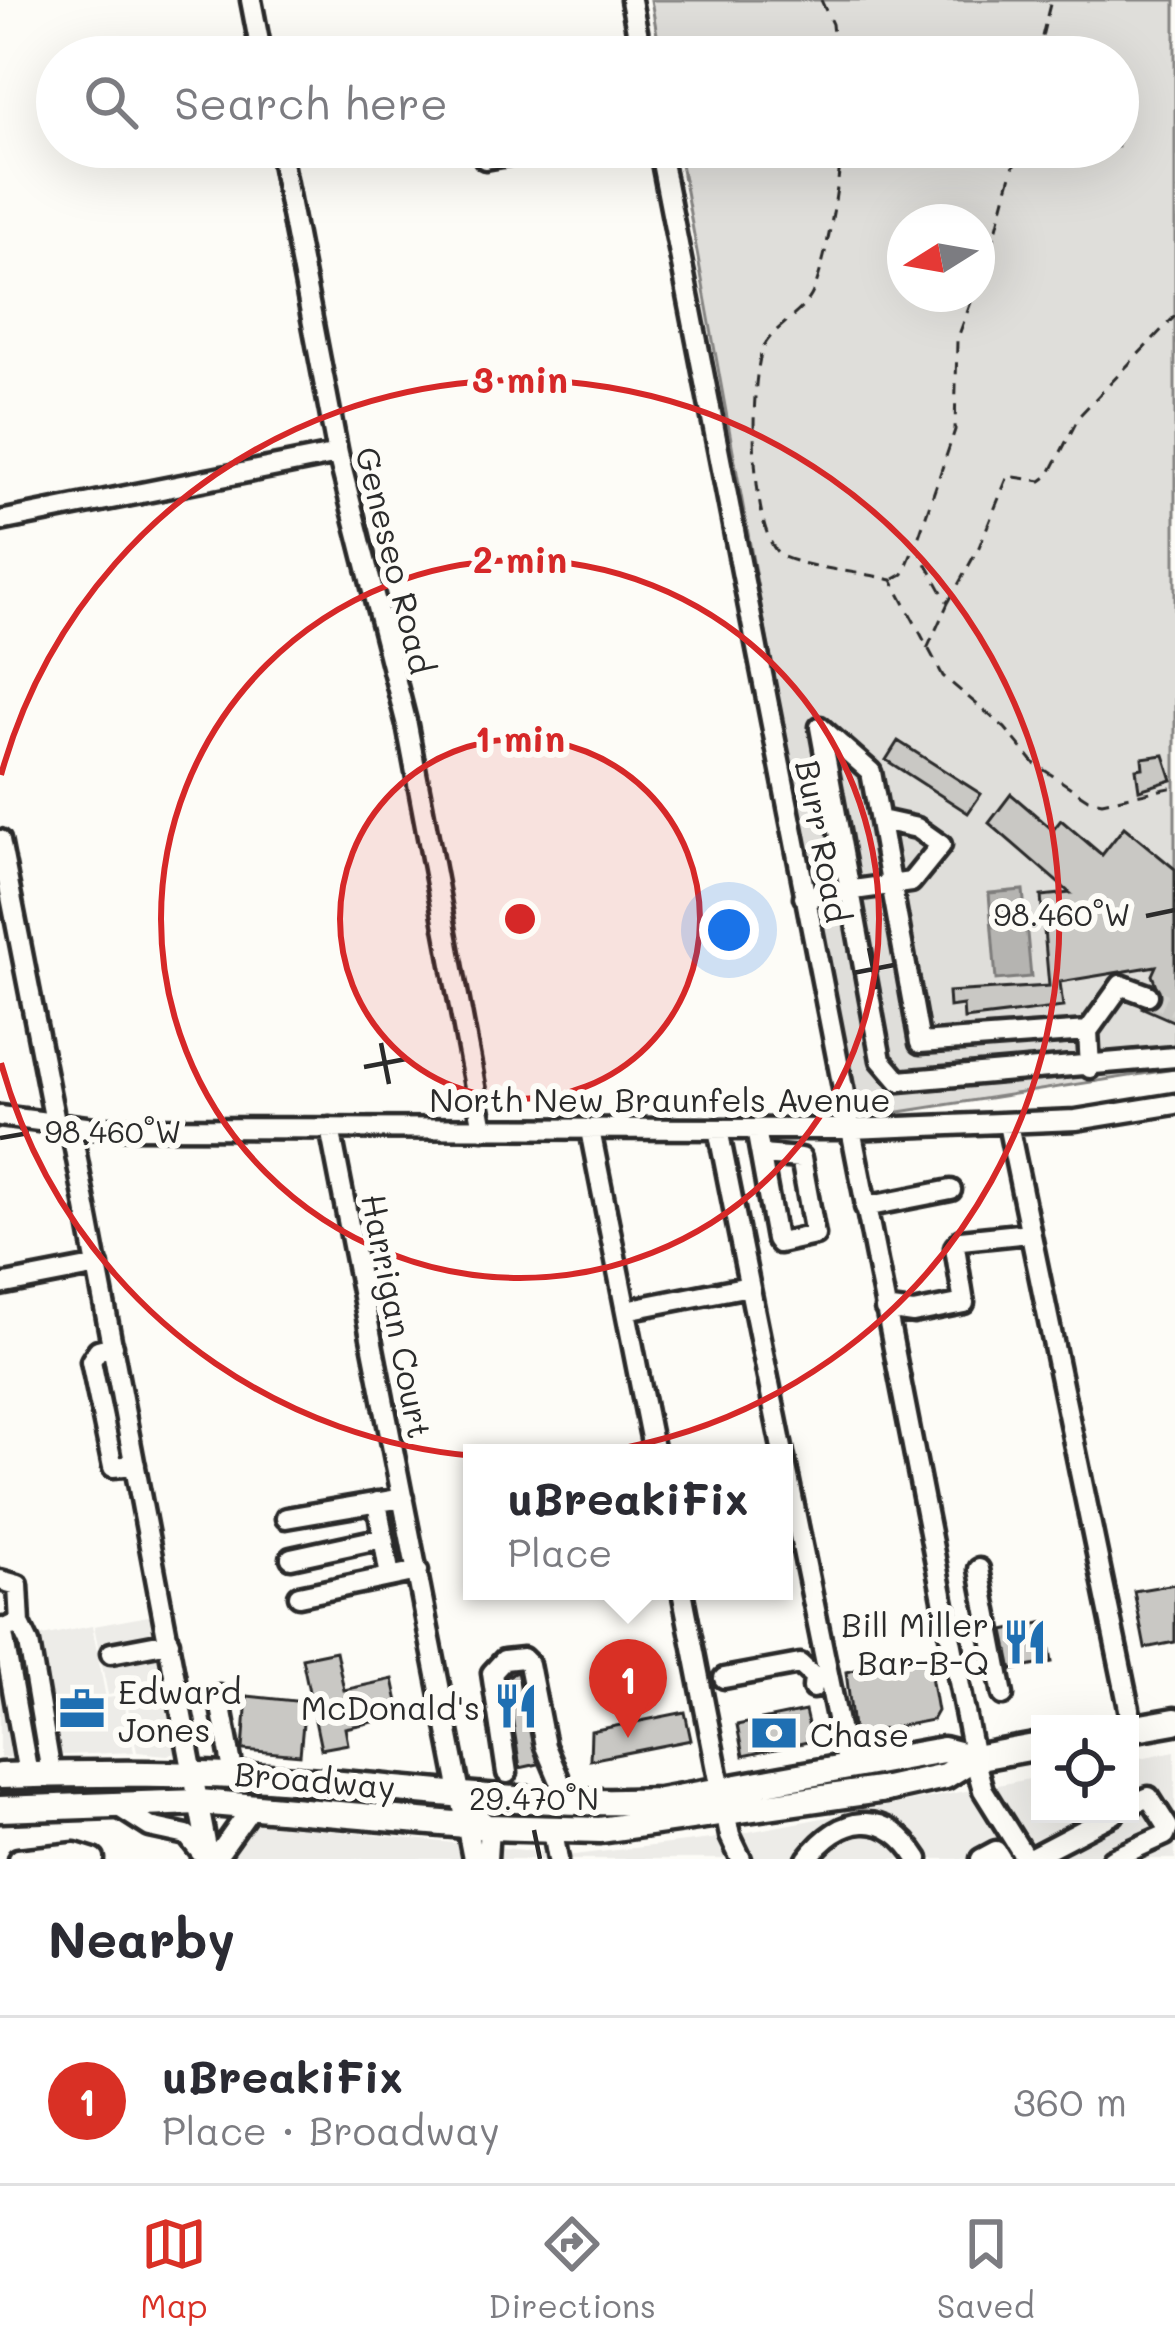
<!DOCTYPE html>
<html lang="en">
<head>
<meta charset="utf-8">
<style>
	:root { --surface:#fff; --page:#f2f2f3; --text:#2b2b33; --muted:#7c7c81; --line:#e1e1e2; --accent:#d93025 }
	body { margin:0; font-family:Mali,sans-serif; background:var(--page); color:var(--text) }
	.controls { position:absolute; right:36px; bottom:36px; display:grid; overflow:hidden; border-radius:0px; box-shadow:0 12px 48px #0002 }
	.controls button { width:108px; height:108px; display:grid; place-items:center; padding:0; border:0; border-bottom:3px solid var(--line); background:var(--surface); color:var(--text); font:60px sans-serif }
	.compass { position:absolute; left:887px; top:204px; width:108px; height:108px; border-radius:50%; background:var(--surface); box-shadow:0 12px 48px #0002; rotate:259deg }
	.you { position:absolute; left:729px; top:930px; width:42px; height:42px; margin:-30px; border:9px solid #fff; border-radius:50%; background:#1a73e8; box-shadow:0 0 0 18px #1a73e833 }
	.badge { display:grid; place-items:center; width:78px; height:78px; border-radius:50%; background:var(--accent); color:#fff; font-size:39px; font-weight:700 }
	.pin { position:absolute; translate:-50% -99px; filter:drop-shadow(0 3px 6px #0008) }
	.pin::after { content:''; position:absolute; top:63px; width:42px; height:36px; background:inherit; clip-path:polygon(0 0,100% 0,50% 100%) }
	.popup { position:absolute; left:463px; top:1444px; width:330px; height:156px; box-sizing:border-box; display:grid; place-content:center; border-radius:0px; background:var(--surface); filter:drop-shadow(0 3px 9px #0005); font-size:39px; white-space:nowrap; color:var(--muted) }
	.popup b { font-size:45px; color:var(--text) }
	.popup::after { content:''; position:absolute; left:50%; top:100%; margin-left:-24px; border:24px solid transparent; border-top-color:var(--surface) }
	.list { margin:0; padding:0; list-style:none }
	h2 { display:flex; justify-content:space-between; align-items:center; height:156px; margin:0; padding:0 48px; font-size:51px }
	h2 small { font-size:39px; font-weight:400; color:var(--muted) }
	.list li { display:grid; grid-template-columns:78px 1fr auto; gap:36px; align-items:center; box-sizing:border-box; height:168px; padding:0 48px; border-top:3px solid var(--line) }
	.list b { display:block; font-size:45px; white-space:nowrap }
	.list p { margin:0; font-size:39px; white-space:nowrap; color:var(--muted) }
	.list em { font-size:39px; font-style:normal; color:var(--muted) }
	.icon { flex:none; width:66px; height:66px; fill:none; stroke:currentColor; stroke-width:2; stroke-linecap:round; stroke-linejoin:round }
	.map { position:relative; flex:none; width:1175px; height:1859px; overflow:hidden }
	.search { position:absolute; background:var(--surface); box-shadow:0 12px 48px #0002; left:36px; right:36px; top:36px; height:132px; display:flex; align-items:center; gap:30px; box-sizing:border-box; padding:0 42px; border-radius:66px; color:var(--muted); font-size:45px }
	.sheet { height:324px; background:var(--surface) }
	nav { display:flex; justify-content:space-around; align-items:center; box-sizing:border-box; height:168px; border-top:3px solid var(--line); background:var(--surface); font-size:33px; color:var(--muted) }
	nav a { display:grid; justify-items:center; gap:6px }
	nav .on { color:var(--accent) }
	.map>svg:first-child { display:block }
	.built { fill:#edece8 }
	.green { fill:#dfdeda; stroke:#858482; stroke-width:3; fill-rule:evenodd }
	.water { fill:#b5b4b1; stroke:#7e7d7b; stroke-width:3 }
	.building { fill:#c9c8c4; stroke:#2b2b2b; stroke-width:3 }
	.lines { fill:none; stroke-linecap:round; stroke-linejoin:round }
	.minor-tunnel { stroke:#d3d2ce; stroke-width:18; stroke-dasharray:18 9; stroke-linecap:butt }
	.minor-casing { stroke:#2b2b2b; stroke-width:27 }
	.major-casing { stroke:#2b2b2b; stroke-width:33 }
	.path { stroke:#2b2b2b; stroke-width:3; stroke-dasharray:12 9; stroke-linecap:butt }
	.minor { stroke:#fdfcf7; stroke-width:18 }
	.major { stroke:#fdfcf7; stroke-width:24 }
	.ticks { fill:none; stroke:#2b2b2b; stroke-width:4.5 }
	.ring { fill:none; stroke:#d62828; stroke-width:6 }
	.labels { text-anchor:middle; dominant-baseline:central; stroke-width:12; stroke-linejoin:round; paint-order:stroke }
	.street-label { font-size:33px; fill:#2b2b2b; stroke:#fdfcf7 }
	.poi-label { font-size:33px; fill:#2b2b2b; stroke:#fdfcf7; text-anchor:end }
	.ticks-label { font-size:30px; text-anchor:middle; fill:#2b2b2b; stroke:#fdfcf7; stroke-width:12; stroke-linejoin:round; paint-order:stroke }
	.centre { fill:#d62828; stroke:#fdfcf7; stroke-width:6 }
	.ring-label { font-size:36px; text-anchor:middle; font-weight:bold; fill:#d62828; stroke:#fdfcf7; stroke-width:12; stroke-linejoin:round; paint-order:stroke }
</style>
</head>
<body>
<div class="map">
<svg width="1175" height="1859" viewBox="0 0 1175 1859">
	<rect width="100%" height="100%" fill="#fdfcf7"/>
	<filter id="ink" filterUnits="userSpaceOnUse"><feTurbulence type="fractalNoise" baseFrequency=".00833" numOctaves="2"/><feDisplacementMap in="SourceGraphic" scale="24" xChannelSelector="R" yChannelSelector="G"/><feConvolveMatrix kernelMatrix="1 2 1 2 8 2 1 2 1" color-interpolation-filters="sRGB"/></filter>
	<g filter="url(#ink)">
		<path class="built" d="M154,1615L180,1744L177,1753L167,1755L137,1752L125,1692L108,1695L94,1626Z
			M92,1626L106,1698L123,1696L134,1752L0,1758V1655L12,1642Z
			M1175,1751V1859H220L255,1823L574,1855L711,1839L1040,1777V1814H1130V1760Z"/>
		<path class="green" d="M651,0H1175V1069L854,1119L678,147H1118V57H661ZM905,222H977V294H905Z"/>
		<path class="water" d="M1023,890L1031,977L996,980L989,893Z"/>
		<path class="building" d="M898,741L981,794L968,813L886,760Z
			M1164,755L1172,780L1139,790L1136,769L1143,768L1142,758Z
			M1011,794L1053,830L1061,820L1102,855L1124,827L1175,869V1022L1143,1008L1161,999L1152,975L1156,966L1060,982L1063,1007L964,1019L963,1005L949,1007L948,992L1049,986L1041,896L1070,893L989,823Z
			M1175,1584V1642L1145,1648L1134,1591Z
			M1045,1622L1052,1662L1012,1670L1004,1631Z
			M336,1651L344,1690L393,1679L401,1716L345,1728L348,1744L321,1749L302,1658Z
			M927,1653L937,1711L932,1720L854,1735L846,1672Z
			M517,1672L538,1764L520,1768L506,1677Z
			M247,1696L305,1702L300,1755L243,1750Z
			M805,1711L812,1741L743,1756L737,1725Z
			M685,1712L691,1740L590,1760L591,1731Z"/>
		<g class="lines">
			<path class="minor-tunnel" d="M1148,995L1175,1007"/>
			<g class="minor-casing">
				<path id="minor" d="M251,0L262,57
					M631,0L642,57
					M279,147L338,454L407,725L483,1129
					M659,147L974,1758L983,1790L1026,1859
					M485,159L553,147
					M0,521L338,454
					M0,840L56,1127
					M804,897L911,882L941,845L917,828L881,820
					M1088,1031L920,1043L871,772L820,727L881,1060L899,1081L1175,1057
					M1090,1068L1088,1031L1121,985L1148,995
					M0,1116L94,1128L850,1129L1076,1120L1175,1104
					M1008,1124L1133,1728
					M71,1128L209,1859
					M330,1128L473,1859
					M718,1129L783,1453
					M756,1129L776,1239L779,1243L815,1235L801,1158L761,1155
					M590,1130L654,1453
					M865,1207L951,1190
					M0,1285L98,1266
					M885,1309L913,1313L964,1303L955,1247L961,1240L1029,1233
					M626,1310L749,1286
					M113,1346L98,1350L91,1361L113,1467L135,1465
					M784,1457L847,1767
					M377,1502L390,1577
					M286,1518L403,1498
					M291,1558L383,1538
					M979,1569L1003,1695
					M0,1580L18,1585L20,1624L11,1626
					M682,1591L730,1836L741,1859
					M299,1596L418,1571
					M20,1624L29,1643L51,1773
					M2,1628L28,1774
					M111,1653L169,1642
					M724,1678L800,1664L814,1677L813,1688
					M219,1696L234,1776
					M507,1773L492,1673L504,1660L523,1658L529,1664L545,1746L559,1779
					M114,1804L150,1827L187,1835L205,1858
					M481,1819L489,1827L487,1859
					M553,1831L558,1859
					M18,1859L75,1853L94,1859
					M215,1859L252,1807
					M807,1859C840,1816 885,1806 918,1859
					M981,1859L996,1851L1001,1859
					M1028,1859L1114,1814
					M1112,1859L1165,1835L1168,1827L1149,1797L1130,1805"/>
			</g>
			<g class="major-casing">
				<path id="major" d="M1130,1729L1175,1721
					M0,1776C99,1773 195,1772 294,1780C417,1789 536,1807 660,1801L943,1750L974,1758
					M0,1809L199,1802L489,1827L600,1830L886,1789L945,1776L974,1758L1040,1746"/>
			</g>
			<path class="path" d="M821,0L832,24L835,57
				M1037,57L1051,0
				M841,147C841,175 824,279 809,299C797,316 774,328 764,346C748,378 749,543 784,557C816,570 858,571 892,580L943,676L1005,728L1035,764L1088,799L1102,802L1175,787
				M977,288C997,242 1003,194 1020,147
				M894,579L903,574L914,548
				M948,603L979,547L1008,476L1041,481L1049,475L1080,415L1175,316
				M927,649L948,603L916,545L955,430L957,340L974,294"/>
			<use href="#minor" class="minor"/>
			<use href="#major" class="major"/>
		</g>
	</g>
	<path class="ticks" d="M1146,916L1175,910M869,948L877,989M853,973L894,965M381,1043L389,1084M364,1067L406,1059M0,1138L29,1133M534,1830L540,1859"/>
	<circle cx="520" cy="919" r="180" fill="#d62828" fill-opacity=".12"/>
	<g class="ring">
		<circle cx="520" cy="919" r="180"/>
		<circle cx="520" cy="919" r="359"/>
		<path d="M1 775A539 539 0 1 1 1 1063"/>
	</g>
	<defs>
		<g id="restaurant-bare" transform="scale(3.6)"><path d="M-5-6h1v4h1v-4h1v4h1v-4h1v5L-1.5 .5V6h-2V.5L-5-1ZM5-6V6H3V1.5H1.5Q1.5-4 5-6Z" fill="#1f6fb2" stroke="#fdfcf7" stroke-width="2.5" paint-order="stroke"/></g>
		<g id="office-bare" transform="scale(3.6)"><path d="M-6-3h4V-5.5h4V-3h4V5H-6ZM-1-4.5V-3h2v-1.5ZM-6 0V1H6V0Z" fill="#1f6fb2" stroke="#fdfcf7" stroke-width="2.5" paint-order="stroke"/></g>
		<g id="bank-bare" transform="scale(3.6)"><path d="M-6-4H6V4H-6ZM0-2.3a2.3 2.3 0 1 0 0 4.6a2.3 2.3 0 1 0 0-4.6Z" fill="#1f6fb2" stroke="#fdfcf7" stroke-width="2.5" paint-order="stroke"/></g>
	</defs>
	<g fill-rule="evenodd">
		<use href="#restaurant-bare" x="1025" y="1642"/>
		<use href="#restaurant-bare" x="516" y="1706"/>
		<use href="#office-bare" x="82" y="1709"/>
		<use href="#bank-bare" x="774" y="1733"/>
	</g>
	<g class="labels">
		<g class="street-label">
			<text transform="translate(396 560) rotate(76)">Geneseo Road</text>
			<text transform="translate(824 841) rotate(79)">Burr Road</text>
			<text x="660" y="1098">North New Braunfels Avenue</text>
			<text transform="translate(398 1316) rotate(79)">Harrigan Court</text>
			<text transform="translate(315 1779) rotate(5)">Broadway</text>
		</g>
		<g class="poi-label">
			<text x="989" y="1623">Bill Miller<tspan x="989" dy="38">Bar-B-Q</tspan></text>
			<text x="118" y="1690" text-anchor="start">Edward<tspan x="118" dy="38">Jones</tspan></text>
			<text x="480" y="1706">McDonald's</text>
			<text x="810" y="1733" text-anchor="start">Chase</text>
		</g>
	</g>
	<g class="ticks-label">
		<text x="1062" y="926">98.460°W</text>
		<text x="113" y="1143">98.460°W</text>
		<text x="534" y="1810">29.470°N</text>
	</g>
	<circle cx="520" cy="919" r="18" class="centre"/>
	<g class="ring-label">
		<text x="520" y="393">3 min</text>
		<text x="520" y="573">2 min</text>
		<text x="520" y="752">1 min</text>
	</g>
</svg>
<div class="controls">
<button><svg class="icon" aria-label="locate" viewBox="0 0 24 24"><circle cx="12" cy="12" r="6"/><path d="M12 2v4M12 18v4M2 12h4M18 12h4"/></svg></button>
</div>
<svg class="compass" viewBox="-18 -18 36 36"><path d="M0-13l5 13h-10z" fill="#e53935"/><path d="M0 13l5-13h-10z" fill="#7c7c81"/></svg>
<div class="you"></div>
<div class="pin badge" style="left:628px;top:1738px">1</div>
<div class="popup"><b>uBreakiFix</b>Place</div>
<div class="search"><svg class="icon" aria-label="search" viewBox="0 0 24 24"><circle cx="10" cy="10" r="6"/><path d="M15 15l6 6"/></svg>Search here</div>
</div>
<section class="sheet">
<h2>Nearby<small></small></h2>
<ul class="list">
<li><span class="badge">1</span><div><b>uBreakiFix</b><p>Place · Broadway</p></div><em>360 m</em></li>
</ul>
</section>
<nav>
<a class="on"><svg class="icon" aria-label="map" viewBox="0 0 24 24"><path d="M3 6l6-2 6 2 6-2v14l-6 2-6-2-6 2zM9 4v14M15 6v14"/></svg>Map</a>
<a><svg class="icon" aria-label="directions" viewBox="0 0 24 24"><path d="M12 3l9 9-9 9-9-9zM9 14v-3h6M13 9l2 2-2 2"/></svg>Directions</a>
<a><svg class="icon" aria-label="saved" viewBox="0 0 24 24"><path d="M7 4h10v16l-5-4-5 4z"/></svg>Saved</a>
</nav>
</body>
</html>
